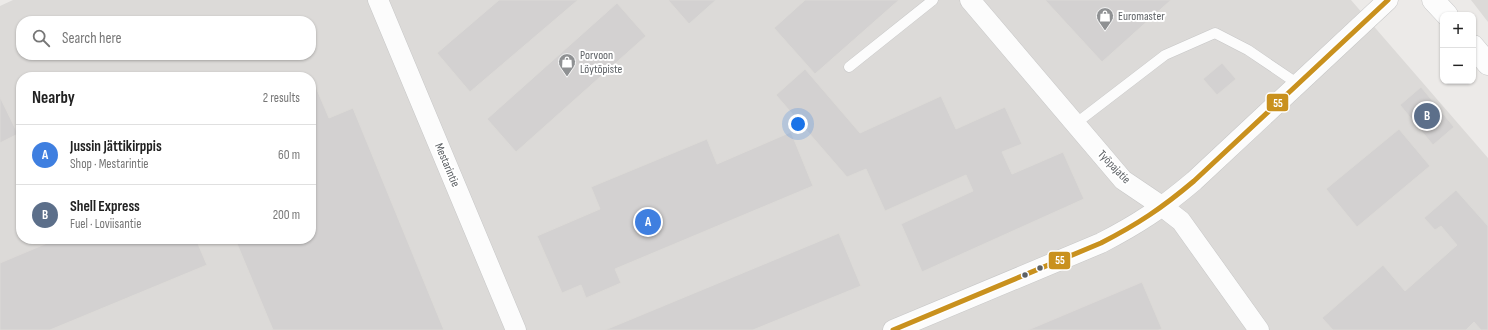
<!DOCTYPE html>
<html lang="en">
<head>
<meta charset="utf-8">
<style>
	:root { --surface:#fff; --page:#f6f6f6; --text:#222; --muted:#767676; --line:#e0e0e0; --accent:#b45309 }
	body { margin:0; font-family:"Sofia Sans Condensed",sans-serif; background:var(--page); color:var(--text) }
	.controls { position:absolute; right:12px; top:12px; display:grid; overflow:hidden; border-radius:8px; box-shadow:0 1px 3px #0004 }
	.controls button { width:36px; height:36px; display:grid; place-items:center; padding:0; border:0; border-bottom:1px solid var(--line); background:var(--surface); color:var(--text); font:20px sans-serif }
	.you { position:absolute; left:798px; top:124px; width:14px; height:14px; margin:-10px; border:3px solid #fff; border-radius:50%; background:#1a73e8; box-shadow:0 0 0 6px #1a73e833 }
	.badge { display:grid; place-items:center; width:26px; height:26px; border-radius:50%; background:var(--accent); color:#fff; font-size:13px; font-weight:700 }
	.pin { position:absolute; translate:-50% -50%; border:2px solid #fff; box-shadow:0 1px 4px #0006 }
	.list { margin:0; padding:0; list-style:none }
	h2 { display:flex; justify-content:space-between; align-items:center; height:52px; margin:0; padding:0 16px; font-size:17px }
	h2 small { font-size:13px; font-weight:400; color:var(--muted) }
	.list li { display:grid; grid-template-columns:26px 1fr auto; gap:12px; align-items:center; box-sizing:border-box; height:60px; padding:0 16px; border-top:1px solid var(--line) }
	.list b { display:block; font-size:15px; white-space:nowrap }
	.list p { margin:0; font-size:13px; white-space:nowrap; color:var(--muted) }
	.list em { font-size:13px; font-style:normal; color:var(--muted) }
	.icon { flex:none; width:22px; height:22px; fill:none; stroke:currentColor; stroke-width:2; stroke-linecap:round; stroke-linejoin:round }
	.map { position:relative; flex:none; width:1488px; height:330px; overflow:hidden }
	.search { position:absolute; background:var(--surface); box-shadow:0 1px 3px #0004; left:16px; top:16px; width:300px; height:44px; display:flex; align-items:center; gap:10px; box-sizing:border-box; padding:0 14px; border-radius:16px; color:var(--muted); font-size:15px }
	.panel { position:absolute; background:var(--surface); box-shadow:0 1px 3px #0004; left:16px; top:72px; width:300px; height:172px; border-radius:16px }
	.map>svg:first-child { display:block }
	.industrial { fill:#dcdad8; fill-rule:evenodd }
	.building { fill:#d3d1d1; stroke:#dcdad7 }
	.lines { fill:none; stroke-linecap:round; stroke-linejoin:round }
	.lane-casing { stroke:#c7c7c7; stroke-width:11 }
	.street-casing { stroke:#c7c7c7; stroke-width:21 }
	.secondary-casing { stroke:#c6c7c7; stroke-width:23 }
	.lane { stroke:#fcfcfc; stroke-width:10 }
	.street { stroke:#fcfcfc; stroke-width:20 }
	.secondary { stroke:#fcfcfc; stroke-width:22 }
	.bus-1-casing { stroke:#fff; stroke-width:8 }
	.bus-1 { stroke:#c9911e; stroke-width:5 }
	.bus-dot { fill:#5d6165; stroke:#fff; stroke-width:1.5 }
	.labels { text-anchor:middle; dominant-baseline:central; stroke-width:4; stroke-linejoin:round; paint-order:stroke }
	.poi-label { font-size:12px; fill:#5d6165; stroke:#fff; text-anchor:start }
	.street-label { font-size:12px; fill:#5d6165; stroke:#fff }
	.line-badge { stroke:#fff; stroke-width:1.5 }
	.badge-label { font-size:11px; text-anchor:middle; font-weight:bold; fill:#fff }
</style>
</head>
<body>
<div class="map">
<svg width="1488" height="330" viewBox="0 0 1488 330">
	<rect width="100%" height="100%" fill="#eceae8"/>
	<path class="industrial" d="M13,0H1351L1488,158V330H0V6ZM21,21H311V55H21ZM21,77H311V239H21Z
		M1471,0H1488V22Z"/>
	<path class="building" d="M499,0H578L470,92L437,53Z
		M668,0H716L689,24Z
		M805,0H899L815,74L774,28Z
		M1045,0H1171L1102,62Z
		M617,3L646,36L516,152L487,119Z
		M1222,63L1236,79L1217,95L1203,79Z
		M805,69L860,133L941,96L956,129L1005,107L1022,144L1002,152L1012,174L1063,152L1084,199L922,272L901,224L973,191L966,175L885,211L866,169L847,177L776,95Z
		M315,85L329,118L353,108L444,330H273L235,239H311V87Z
		M1421,87L1454,127L1433,145L1400,105Z
		M0,97L18,134L0,143Z
		M1399,129L1430,166L1357,227L1326,189Z
		M791,132L813,186L615,269L621,283L586,298L581,285L562,293L537,236L600,209L591,187L707,139L717,164Z
		M1456,190L1488,226V330H1481L1474,322L1466,330H1333L1322,318L1383,265L1405,291L1457,245L1441,226L1435,230L1424,218Z
		M839,233L861,286L753,330H605Z
		M57,239H196L207,265L50,330H0V263Z
		M1142,282L1162,329L1158,330H1028Z"/>
	<g class="lines">
		<g class="lane-casing">
			<path id="lane" d="M849,67L933,0
				M1075,124L1165,55L1215,33L1248,50L1298,84"/>
		</g>
		<g class="street-casing">
			<path id="street" d="M378,0L516,330
				M970,0L1123,180L1163,207L1181,221L1259,330
				M893,330L1101,243C1138,224 1162,208 1194,181L1388,0"/>
		</g>
		<g class="secondary-casing">
			<path id="secondary" d="M1433,0L1447,15
				M1473,46L1488,64"/>
		</g>
		<use href="#lane" class="lane"/>
		<use href="#street" class="street"/>
		<use href="#secondary" class="secondary"/>
		<g class="bus-1-casing">
			<path id="bus-1" d="M893,330L1101,243C1138,224 1162,208 1194,181L1388,0"/>
		</g>
		<use href="#bus-1" class="bus-1"/>
	</g>
	<defs>
		<g id="shop-pin" transform="scale(0.9)"><path d="M0 17L-7.5 6A9.5 9.5 0 1 1 7.5 6Z" fill="#8f9193" stroke="#fff"/><path d="M-5-2.5h2.3a2.7 3.5 0 0 1 5.4 0H5L5.5 6h-11ZM-1.5-2.5h3a1.5 2.3 0 0 0-3 0Z" fill="#fff"/></g>
	</defs>
	<g fill-rule="evenodd">
		<use href="#shop-pin" x="1105" y="16"/>
		<use href="#shop-pin" x="567" y="62"/>
	</g>
	<g class="bus-dot">
		<circle cx="1040" cy="268" r="3.5"/>
		<circle cx="1025" cy="275" r="3.5"/>
	</g>
	<g class="labels">
		<g class="poi-label">
			<text x="1118" y="16">Euromaster</text>
			<text x="580" y="55">Porvoon<tspan x="580" dy="14">Löytöpiste</tspan></text>
		</g>
		<g class="street-label">
			<text transform="translate(447 165) rotate(67)">Mestarintie</text>
			<text transform="translate(1114 167) rotate(46)">Työpajatie</text>
		</g>
	</g>
	<g class="line-badge">
		<rect x="1266" y="93" width="23" height="19" rx="4" fill="#c9911e"/>
		<rect x="1048" y="251" width="23" height="19" rx="4" fill="#c9911e"/>
	</g>
	<g class="badge-label">
		<text x="1278" y="107">55</text>
		<text x="1060" y="264">55</text>
	</g>
</svg>
<div class="controls">
<button>+</button>
<button>−</button>
</div>
<div class="you"></div>
<div class="pin badge" style="left:648px;top:222px;background:#3f7fe0">A</div>
<div class="pin badge" style="left:1427px;top:116px;background:#5c6f8a">B</div>
<div class="search"><svg class="icon" aria-label="search" viewBox="0 0 24 24"><circle cx="10" cy="10" r="6"/><path d="M15 15l6 6"/></svg>Search here</div>
<section class="panel">
<h2>Nearby<small>2 results</small></h2>
<ul class="list">
<li><span class="badge" style="background:#3f7fe0">A</span><div><b>Jussin Jättikirppis</b><p>Shop · Mestarintie</p></div><em>60 m</em></li>
<li><span class="badge" style="background:#5c6f8a">B</span><div><b>Shell Express</b><p>Fuel · Loviisantie</p></div><em>200 m</em></li>
</ul>
</section>
</div>
</body>
</html>
